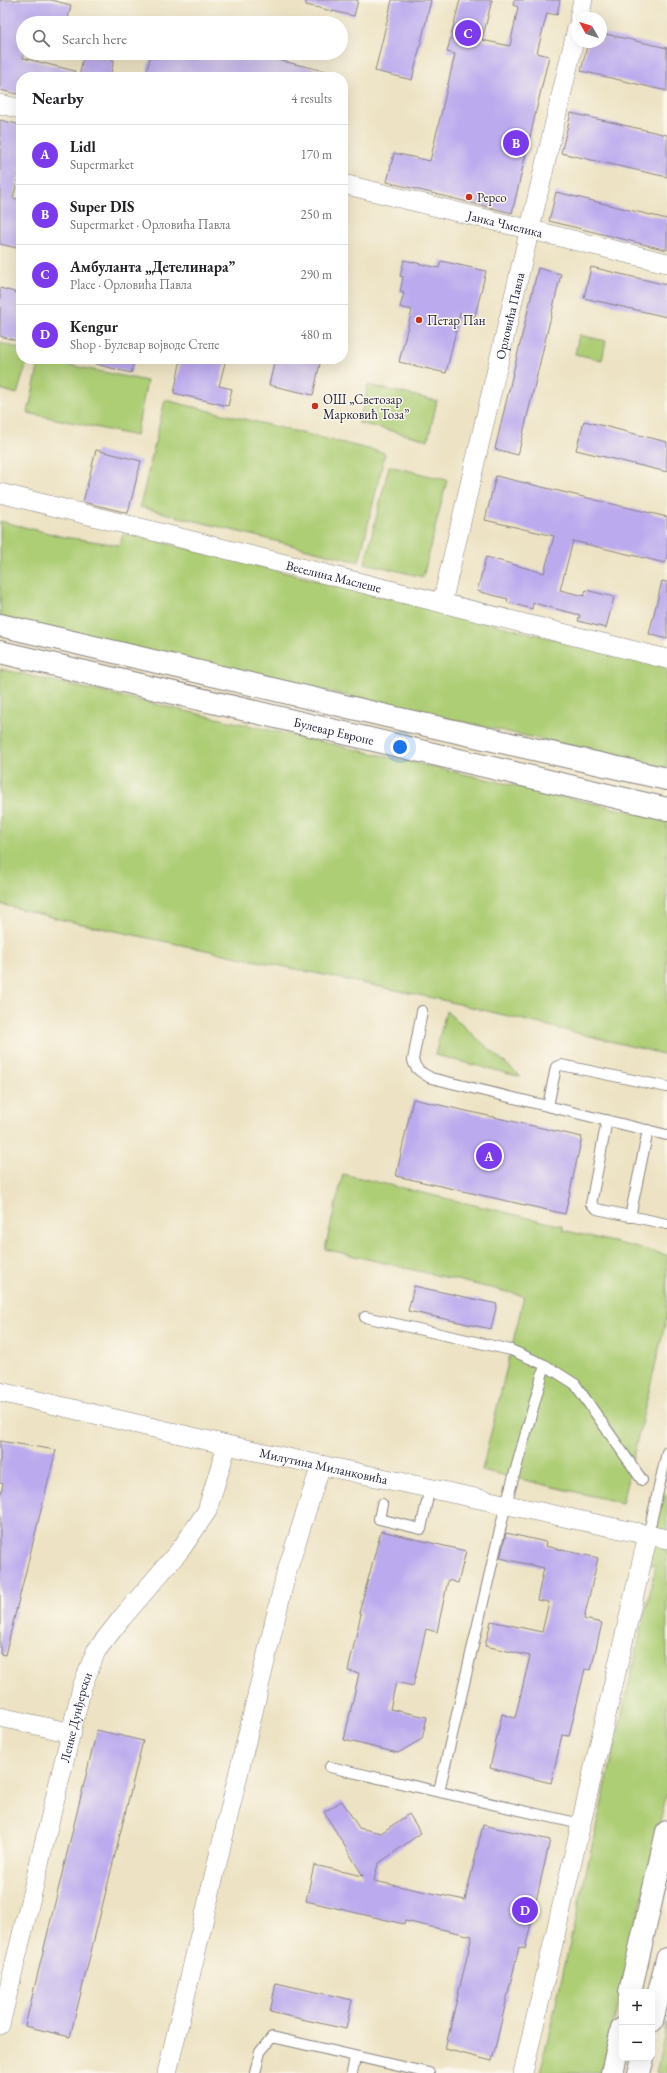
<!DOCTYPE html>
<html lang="en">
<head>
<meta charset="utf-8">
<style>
	:root { --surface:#fff; --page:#f2f2f2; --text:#202124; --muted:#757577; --line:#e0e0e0; --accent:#7c3aed }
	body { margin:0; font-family:"EB Garamond",serif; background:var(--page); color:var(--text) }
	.controls { position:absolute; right:12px; bottom:12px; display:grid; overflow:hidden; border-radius:8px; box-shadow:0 4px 16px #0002 }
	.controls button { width:36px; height:36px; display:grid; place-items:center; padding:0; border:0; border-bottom:1px solid var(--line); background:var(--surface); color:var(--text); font:20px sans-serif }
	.compass { position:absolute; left:571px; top:12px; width:36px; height:36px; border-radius:50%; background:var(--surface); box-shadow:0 4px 16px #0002; rotate:309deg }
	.you { position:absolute; left:400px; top:747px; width:14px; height:14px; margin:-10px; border:3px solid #fff; border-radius:50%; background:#1a73e8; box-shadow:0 0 0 6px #1a73e833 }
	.badge { display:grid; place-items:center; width:26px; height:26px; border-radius:50%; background:var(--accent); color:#fff; font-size:13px; font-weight:700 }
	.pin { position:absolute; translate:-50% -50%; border:2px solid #fff; box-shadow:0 1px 4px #0006 }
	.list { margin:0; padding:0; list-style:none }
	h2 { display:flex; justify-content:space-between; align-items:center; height:52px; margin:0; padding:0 16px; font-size:17px }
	h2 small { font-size:13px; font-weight:400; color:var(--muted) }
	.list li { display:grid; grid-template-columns:26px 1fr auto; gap:12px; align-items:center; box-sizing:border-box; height:60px; padding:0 16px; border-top:1px solid var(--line) }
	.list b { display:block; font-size:15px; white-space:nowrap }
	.list p { margin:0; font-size:13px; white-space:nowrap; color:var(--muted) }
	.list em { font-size:13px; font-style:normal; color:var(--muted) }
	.icon { flex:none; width:22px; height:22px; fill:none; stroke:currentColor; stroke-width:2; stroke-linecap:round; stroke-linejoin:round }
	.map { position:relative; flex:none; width:667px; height:2073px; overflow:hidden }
	.search { position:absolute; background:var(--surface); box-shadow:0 4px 16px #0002; left:16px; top:16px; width:332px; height:44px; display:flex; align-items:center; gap:10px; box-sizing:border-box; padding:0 14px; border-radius:22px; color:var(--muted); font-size:15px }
	.panel { position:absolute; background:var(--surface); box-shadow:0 4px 16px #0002; left:16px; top:72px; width:332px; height:292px; border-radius:16px }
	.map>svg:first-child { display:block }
	.green { fill:#aece76; stroke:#687858 }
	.building { fill:#bcaaee }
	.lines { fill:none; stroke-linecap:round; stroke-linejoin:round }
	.service-casing { stroke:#888280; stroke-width:12 }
	.minor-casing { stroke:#888280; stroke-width:20 }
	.primary-casing { stroke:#888280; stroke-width:24 }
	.service { stroke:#fff; stroke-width:10 }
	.minor { stroke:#fff; stroke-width:19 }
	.primary { stroke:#fff; stroke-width:22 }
	.poi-dot { fill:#c8321e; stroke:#fbf7ec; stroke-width:1.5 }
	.labels { text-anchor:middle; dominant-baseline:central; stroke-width:3; stroke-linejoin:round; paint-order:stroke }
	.poi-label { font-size:13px; fill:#22223b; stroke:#fbf7ec; text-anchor:start }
	.street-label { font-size:13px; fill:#22223b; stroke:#fbf7ec }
</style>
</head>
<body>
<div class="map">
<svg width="667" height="2073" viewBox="0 0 667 2073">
	<rect width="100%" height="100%" fill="#fbf7ec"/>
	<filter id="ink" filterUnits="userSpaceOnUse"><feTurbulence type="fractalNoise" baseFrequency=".025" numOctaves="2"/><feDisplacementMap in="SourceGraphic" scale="8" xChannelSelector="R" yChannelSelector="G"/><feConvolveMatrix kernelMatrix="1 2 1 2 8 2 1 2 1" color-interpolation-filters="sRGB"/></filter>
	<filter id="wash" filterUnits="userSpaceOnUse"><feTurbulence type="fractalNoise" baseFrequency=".012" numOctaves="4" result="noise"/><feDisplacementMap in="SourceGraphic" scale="16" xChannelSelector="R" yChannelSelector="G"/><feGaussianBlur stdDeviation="0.9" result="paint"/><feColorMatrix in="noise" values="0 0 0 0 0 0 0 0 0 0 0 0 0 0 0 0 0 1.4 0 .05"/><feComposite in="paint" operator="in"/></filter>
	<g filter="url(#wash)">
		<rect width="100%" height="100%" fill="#ede3c4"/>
		<path class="green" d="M579,335L606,341L602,360L575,354Z
			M0,343L21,349V359H28L17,394L0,389Z
			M40,359L147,381L136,436L28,413Z
			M368,385L437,401L428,440L359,423Z
			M165,400L385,453L359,562L140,507Z
			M389,466L447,480L423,577L365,563Z
			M0,521L64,537L119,545L124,533L667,667V768L0,617Z
			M0,669L667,820V1055L442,1000L63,920L0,904Z
			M446,1011L521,1077L435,1055Z
			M343,1174L563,1226V1230L667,1255V1316L622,1503L482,1470L524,1296L325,1249Z
			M662,1493L667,1494V1533L654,1530Z
			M651,1541L667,1545V1792L602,2073H540L656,1566L646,1563Z
			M667,2022V2073H656Z"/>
		<g id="blocks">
			<path class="building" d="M0,0H51L71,5L67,23H23V58L75,71V77H21V95L0,90Z
				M306,0H358L354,16L306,5Z
				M392,0H431L412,80L375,71Z
				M460,0H492L482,40L510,46L518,7L513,5L514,0H560L557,15L547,13L537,53L549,56L512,213L387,182L394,153L430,161L455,54L447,52Z
				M601,33L667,48V91L581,71L588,42H601Z
				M84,53H105L104,58L114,60L110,77H79Z
				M151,53H248L329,72L328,77H172L147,71Z
				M571,113L667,135V177L561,153Z
				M0,120L21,125V165L13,198L21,200V249L0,244Z
				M556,192L667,219V250L549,221Z
				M404,260L439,268L441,261L486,271L475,316L460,313L446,373L399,362L412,310L400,307L404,293L400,292L403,277L400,276Z
				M591,267L667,285V317L584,298Z
				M538,268L561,274L518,455L495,449Z
				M0,288L21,294V342L0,336Z
				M95,359H135L131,373L95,364Z
				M181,359H226L219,386L232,389L228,406L174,393Z
				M275,359H321L313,395L269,385Z
				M584,421L667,442V472L576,450Z
				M96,450L141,461L128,513L83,502Z
				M496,476L667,517V555L665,563L573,541L560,590L584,596L586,590L614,597L606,628L578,621L580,615L533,603L532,609L507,602L508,599L477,591L486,557L544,573L554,536L485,520Z
				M662,581L667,582V639L649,634Z
				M413,1099L582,1137L565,1214L396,1176Z
				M414,1286L497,1304L491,1329L408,1311Z
				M0,1441L56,1450L5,1655L0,1654V1497L3,1484L0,1483Z
				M381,1531L466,1551L458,1583L448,1580L437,1632L426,1629L413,1686L396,1682L390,1709L427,1717L422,1739L398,1753L344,1740L359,1673L348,1671L361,1614L359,1613Z
				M506,1533L546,1542L545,1546L598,1558L584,1619L602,1623L591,1670L585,1669L569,1736L562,1735L551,1783L490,1768L502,1714L515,1718L530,1656L485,1646L491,1621L542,1632L549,1602L537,1600L544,1568L500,1558Z
				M97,1730L143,1741L70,2037L25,2026Z
				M342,1801L359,1828L381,1833L409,1814L421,1833L378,1864L374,1881L465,1900L483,1825L550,1840L525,1949L519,1947L492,2061L445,2049L472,1936L405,1921L404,1924L306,1901L314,1865L363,1876L324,1812Z
				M276,1983L352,2000L346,2029L270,2012Z"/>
		</g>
	</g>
	<g filter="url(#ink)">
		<use href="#blocks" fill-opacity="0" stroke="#888280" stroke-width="1"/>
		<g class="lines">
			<g class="service-casing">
				<path id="service" d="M422,1011L413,1060C415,1070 422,1073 431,1078L667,1135
					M548,1106L556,1067L561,1065L667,1087
					M607,1120L591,1204L597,1209L667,1224
					M630,1217L648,1130
					M365,1317L511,1350L545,1365L506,1504L439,1791
					M545,1365L575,1384L642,1480
					M382,1504L379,1519L421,1529L430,1487
					M648,1535L667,1452
					M330,1767L581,1824
					M255,2073L260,2052L272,2037L429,2073
					M352,2073L355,2057"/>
			</g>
			<g class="minor-casing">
				<g id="minor">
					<path d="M579,18L583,0"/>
					<path d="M0,104L21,109"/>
					<path id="s1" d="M343,184L667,263"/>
					<path id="s2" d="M0,493L667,659"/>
					<path id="s3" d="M442,603L577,28"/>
					<path id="s4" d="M0,1392L227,1445L667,1539"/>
					<path d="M0,1717L72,1733"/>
					<path id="s5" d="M0,2025L82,1687L96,1651L121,1619L181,1549L207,1511L227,1445"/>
					<path d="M167,2073L286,1574L321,1465"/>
					<path d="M523,2073L648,1535"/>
				</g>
			</g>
			<g class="primary-casing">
				<g id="primary">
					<path d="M0,625L391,717L667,779"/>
					<path id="s6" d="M0,652L667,809"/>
					<path d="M630,1992L667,1832"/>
					<path d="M652,2021L667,1959"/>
					<path d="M612,2073L622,2029"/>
					<path d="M639,2073L643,2058"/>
				</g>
			</g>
			<use href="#service" class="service"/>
			<use href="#minor" class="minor"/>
			<use href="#primary" class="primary"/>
		</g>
	</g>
	<g class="poi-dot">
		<circle cx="469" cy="197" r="4"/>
		<circle cx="419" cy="320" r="4"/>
		<circle cx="315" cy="406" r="4"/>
	</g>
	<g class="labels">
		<g class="poi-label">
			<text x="477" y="197">Pepco</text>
			<text x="427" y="320">Петар Пан</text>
			<text x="323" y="399">ОШ „Светозар<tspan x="323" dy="15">Марковић Тоза”</tspan></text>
		</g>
		<g class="street-label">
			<text stroke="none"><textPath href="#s1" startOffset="167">Јанка Чмелика</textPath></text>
			<text stroke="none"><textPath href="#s3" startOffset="295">Орловића Павла</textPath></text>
			<text stroke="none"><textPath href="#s2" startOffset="344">Веселина Маслеше</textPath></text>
			<text stroke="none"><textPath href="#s6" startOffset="343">Булевар Европе</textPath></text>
			<text stroke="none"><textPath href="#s4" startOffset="332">Милутина Миланковића</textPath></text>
			<text stroke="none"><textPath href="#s5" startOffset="317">Ленке Дунђерски</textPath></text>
		</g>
	</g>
</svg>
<div class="controls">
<button>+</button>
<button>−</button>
</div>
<svg class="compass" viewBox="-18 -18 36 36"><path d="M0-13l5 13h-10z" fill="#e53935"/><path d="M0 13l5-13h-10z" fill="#757577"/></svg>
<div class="you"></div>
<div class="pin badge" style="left:489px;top:1156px">A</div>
<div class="pin badge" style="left:516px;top:143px">B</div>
<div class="pin badge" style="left:468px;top:33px">C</div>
<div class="pin badge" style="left:525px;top:1910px">D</div>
<div class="search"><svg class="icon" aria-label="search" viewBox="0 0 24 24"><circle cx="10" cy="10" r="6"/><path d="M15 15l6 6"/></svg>Search here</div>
<section class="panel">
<h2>Nearby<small>4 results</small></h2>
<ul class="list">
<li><span class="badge">A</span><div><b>Lidl</b><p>Supermarket</p></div><em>170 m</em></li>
<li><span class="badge">B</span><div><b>Super DIS</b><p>Supermarket · Орловића Павла</p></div><em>250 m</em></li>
<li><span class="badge">C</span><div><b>Амбуланта „Детелинара”</b><p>Place · Орловића Павла</p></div><em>290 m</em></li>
<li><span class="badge">D</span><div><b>Kengur</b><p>Shop · Булевар војводе Степе</p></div><em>480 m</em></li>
</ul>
</section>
</div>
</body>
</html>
